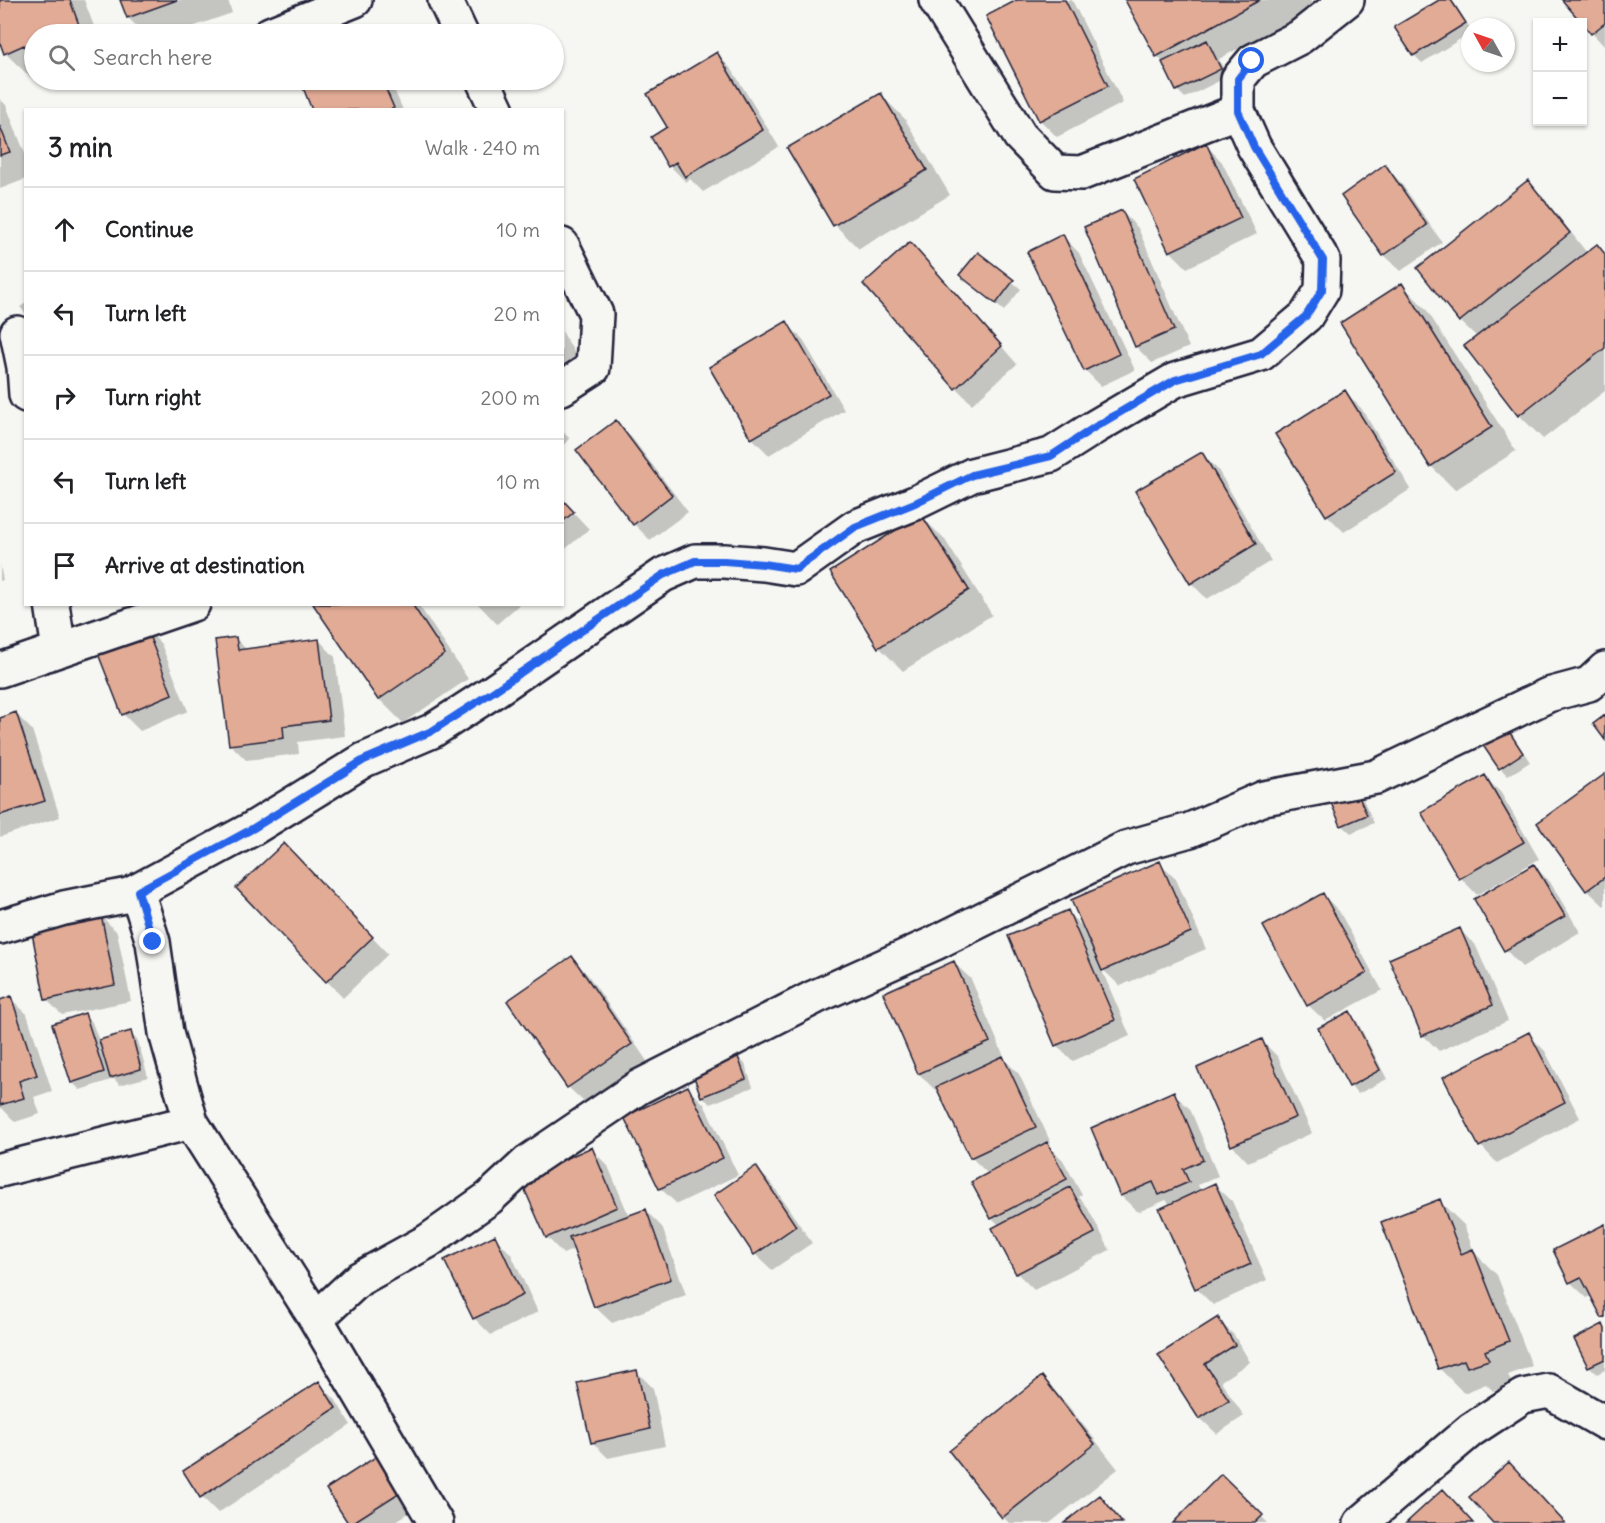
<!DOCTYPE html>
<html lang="en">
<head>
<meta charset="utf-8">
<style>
	:root { --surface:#fff; --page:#f6f6f6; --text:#202124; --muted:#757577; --line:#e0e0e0 }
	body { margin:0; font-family:Delius,sans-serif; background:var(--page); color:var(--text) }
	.controls { position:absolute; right:18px; top:18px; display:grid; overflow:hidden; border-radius:0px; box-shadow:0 2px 4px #0004 }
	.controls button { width:54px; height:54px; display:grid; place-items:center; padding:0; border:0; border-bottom:2px solid var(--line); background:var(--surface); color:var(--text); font:30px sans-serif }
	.compass { position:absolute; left:1461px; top:18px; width:54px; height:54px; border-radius:50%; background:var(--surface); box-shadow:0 2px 4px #0004; rotate:310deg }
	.stop { position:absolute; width:18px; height:18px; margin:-14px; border:4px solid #2563eb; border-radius:50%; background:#fff }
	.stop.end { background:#2563eb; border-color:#fff; box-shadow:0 2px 6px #0008 }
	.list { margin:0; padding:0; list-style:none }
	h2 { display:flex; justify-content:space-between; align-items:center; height:78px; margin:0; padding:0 24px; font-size:26px }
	h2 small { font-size:20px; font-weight:400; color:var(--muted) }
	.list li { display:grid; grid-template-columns:39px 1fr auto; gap:18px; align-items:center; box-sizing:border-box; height:84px; padding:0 24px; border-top:2px solid var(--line) }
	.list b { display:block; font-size:22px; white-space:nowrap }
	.list em { font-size:20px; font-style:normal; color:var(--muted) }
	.icon { flex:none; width:33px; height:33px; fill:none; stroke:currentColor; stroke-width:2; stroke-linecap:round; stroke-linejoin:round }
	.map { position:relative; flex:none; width:1605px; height:1523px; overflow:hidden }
	.search { position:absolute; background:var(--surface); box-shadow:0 2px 4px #0004; left:24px; top:24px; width:540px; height:66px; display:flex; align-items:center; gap:15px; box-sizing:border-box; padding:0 21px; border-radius:33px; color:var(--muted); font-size:22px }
	.panel { position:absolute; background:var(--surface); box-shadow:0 2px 4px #0004; left:24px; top:108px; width:540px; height:498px; border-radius:0px }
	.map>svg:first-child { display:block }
	.shadow { fill:#0003 }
	.building { fill:#e1ab96; stroke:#22223b; stroke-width:1.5 }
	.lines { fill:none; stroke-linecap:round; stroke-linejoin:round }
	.minor-casing { stroke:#22223b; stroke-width:38 }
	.minor { stroke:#f6f6f2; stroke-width:33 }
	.route { stroke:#2563eb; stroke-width:8 }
</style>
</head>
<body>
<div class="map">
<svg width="1605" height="1523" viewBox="0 0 1605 1523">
	<rect width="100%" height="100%" fill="#f6f6f2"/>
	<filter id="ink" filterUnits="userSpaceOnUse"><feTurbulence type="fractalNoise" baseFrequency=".0167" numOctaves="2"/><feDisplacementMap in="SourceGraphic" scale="12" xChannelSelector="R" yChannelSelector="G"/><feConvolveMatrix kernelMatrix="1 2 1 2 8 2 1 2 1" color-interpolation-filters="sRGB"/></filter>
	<g filter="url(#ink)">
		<path class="shadow" d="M0,0H84L97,34H34V75L30,77L5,53L0,39Z
			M122,0H228L232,13L172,34H145L128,18Z
			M1021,0H1072L1123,103L1057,137L1041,121L988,17Z
			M1127,0H1310L1314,8L1219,59L1227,77L1185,98L1177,90L1164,63L1157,56Z
			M1442,0H1451L1455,4L1470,28V33L1422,63L1414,55L1397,27Z
			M1564,0H1605V47L1592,33Z
			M717,54L733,71L779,147L703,192L690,179L686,182L670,166L669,128Z
			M301,80H390L403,110H314Z
			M881,95L905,119L950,195L859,249L835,225Z
			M0,99L6,105L26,156V179L0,189Z
			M1206,145L1222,162L1257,234L1187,268L1170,251L1136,179Z
			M1385,166L1401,183L1442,242L1401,271L1384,255Z
			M1528,182L1545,199L1587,253L1605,254V391L1543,439L1519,415L1477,337L1460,321Z
			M1122,212L1138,228L1189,347L1152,363L1136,347Z
			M1063,236L1079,253L1135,370L1101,386L1085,370Z
			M978,254L1021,289L1004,311L961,275Z
			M926,260L1017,364L972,404L956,388Z
			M1402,285L1426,309L1516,451L1455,490L1431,466Z
			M26,303V314L20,307Z
			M787,323L803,340L844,410L769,455L753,439L711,367Z
			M562,331L577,357L562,365Z
			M1345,392L1361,408L1411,489L1344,532L1327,515Z
			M615,422L632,438L688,512L650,540L634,524Z
			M562,431L570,439L562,447Z
			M1202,454L1218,470L1271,561L1207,599L1191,583Z
			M562,500L589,529L562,552Z
			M921,516L945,540L992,615L903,671L879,647Z
			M0,565L3,580L0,581Z
			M315,604H418L468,679L403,723L379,699Z
			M478,604H520L497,624Z
			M145,627L161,644L188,711L140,731L123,714Z
			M235,638L247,650L319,640L335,657L345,736L298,742L299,754L246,760L230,744Z
			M16,714L32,730L60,817L0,837V719Z
			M1504,727L1512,735L1530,762L1508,776L1500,768Z
			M1605,775V905L1604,906L1587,890Z
			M1485,777L1501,793L1539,859L1477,895L1461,878L1423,812Z
			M1361,795L1374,823L1351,833L1343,826L1330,797Z
			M300,862L388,954L343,998L239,888Z
			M1159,863L1176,879L1206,949L1120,986L1101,968L1130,1036L1073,1061L1056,1045L1067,912L1086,930Z
			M1534,866L1550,882L1580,932L1522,967L1506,950L1476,899Z
			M1323,895L1339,911L1382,990L1325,1021L1308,1005Z
			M100,915L117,932L131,1001L62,1015L46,999Z
			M1460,930L1476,946L1508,1021L1439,1051L1423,1035Z
			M571,958L588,975L647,1061L585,1103L568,1087Z
			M954,963L971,979L1005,1059H1004L1019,1074L1051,1143L1048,1145L1063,1160L1082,1195L1079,1197L1086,1205L1110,1250L1034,1290L1017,1273L999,1225L992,1218L988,1174L971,1157L939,1089L935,1090L919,1074L885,994Z
			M10,998L27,1014L52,1091L34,1097L40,1114L15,1122L2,1108L0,1109V1001Z
			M1349,1013L1357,1021L1387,1079L1358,1094L1350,1086Z
			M85,1014L92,1022L99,1041L130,1033L138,1041L148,1077L120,1085L114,1079L80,1090L72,1082Z
			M1528,1034L1545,1051L1580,1118L1497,1163L1481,1146L1445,1078Z
			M1262,1041L1278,1057L1312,1133L1248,1162L1232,1145Z
			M737,1056L745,1064L753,1087L710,1104L702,1096Z
			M688,1088L704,1104L738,1175L677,1204L660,1188Z
			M1173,1093L1190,1109L1218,1176L1198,1185L1201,1192L1215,1185L1232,1201L1267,1280L1213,1305L1196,1288L1171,1205L1166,1200L1138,1212L1121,1196L1093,1128Z
			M591,1149L608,1166L629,1216L645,1210L662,1227L686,1295L612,1323L595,1307L575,1249L563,1254L547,1237Z
			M756,1168L772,1184L812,1243L772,1270L755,1254Z
			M1439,1201L1464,1225L1474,1252L1497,1275L1532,1366L1508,1375L1512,1384L1493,1391L1486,1384L1464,1393L1440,1369L1383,1223Z
			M1605,1226V1319L1592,1296L1587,1298L1570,1282Z
			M495,1237L511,1254L538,1312L491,1335L475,1319L446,1261Z
			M1217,1319L1234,1335L1250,1362L1221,1381L1244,1416L1217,1434L1200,1418L1160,1356Z
			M1603,1326L1605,1328V1370L1597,1374L1589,1366Z
			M636,1371L653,1388L665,1446L608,1458L592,1442Z
			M1042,1378L1066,1403L1118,1469L1050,1523H1009L1003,1517Z
			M318,1383L335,1399L351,1425L218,1513L202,1497Z
			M376,1458L393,1475L415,1509L393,1523H350Z
			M1221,1476L1268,1523H1175Z
			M1100,1497L1124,1523H1066Z"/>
		<path class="building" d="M0,0H70L79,25L68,28L71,34H34V55L29,57L24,45L4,54L0,43Z
			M120,0H177L127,18Z
			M1017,0H1065L1108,86L1039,121L986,16Z
			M1125,0H1260L1156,57Z
			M1439,0H1451L1466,23L1413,56L1394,27Z
			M1562,0H1605V23L1591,34L1582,22H1581Z
			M1207,40L1221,69L1176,91L1162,62Z
			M717,52L763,130L685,177L676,162L668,167L651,137L667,127L647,94Z
			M300,80H382L394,108L390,110H312Z
			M881,93L927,170L833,226L787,148Z
			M0,126L10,152L0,155Z
			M1206,143L1241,218L1169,252L1134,179Z
			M1385,164L1427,225L1383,256L1341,196Z
			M1528,180L1570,233L1459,322L1417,268Z
			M1122,210L1174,330L1135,347L1084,227Z
			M1063,234L1119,354L1084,371L1027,252Z
			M910,242L1002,346L955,389L863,284Z
			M1597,244L1605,254V348L1518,416L1464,346Z
			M978,252L1014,280L996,304L959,275Z
			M1402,283L1492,427L1430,467L1340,323Z
			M787,321L829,394L751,439L709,367Z
			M1345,390L1396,472L1326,516L1275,434Z
			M616,420L672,495L633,525L576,450Z
			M1202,452L1256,544L1190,584L1135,491Z
			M562,499L574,512L562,522Z
			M921,514L969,590L878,648L830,572Z
			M313,604H412L445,654L378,700Z
			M145,625L172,694L122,715L95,646Z
			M236,637L238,650L319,639L329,720L283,726L284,738L229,745L215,640Z
			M16,712L45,801L0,815V718Z
			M1605,715V740L1593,724Z
			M1505,725L1523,753L1499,769L1480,741Z
			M1605,774V877L1586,891L1537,823Z
			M1485,775L1524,842L1459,879L1421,812Z
			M1354,786L1367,815L1341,826L1328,796Z
			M284,843L373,937L326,982L236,888Z
			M1160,861L1191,932L1102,971L1071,900Z
			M1534,864L1565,916L1504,951L1474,899Z
			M1323,893L1367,973L1307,1006L1263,926Z
			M1068,910L1115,1020L1055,1046L1008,936Z
			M101,914L115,985L45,1000L31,928Z
			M1460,928L1493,1005L1422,1036L1389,959Z
			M572,956L632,1044L567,1088L507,1001Z
			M954,961L990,1042L918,1074L883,993Z
			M11,996L37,1075L19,1081L24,1098L0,1105V1000Z
			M1350,1011L1380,1070L1349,1087L1318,1028Z
			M85,1013L104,1072L71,1083L52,1024Z
			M131,1031L141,1069L110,1078L99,1040Z
			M1529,1032L1565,1102L1479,1147L1443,1077Z
			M1262,1039L1296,1117L1231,1146L1197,1068Z
			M737,1054L746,1079L701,1097L692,1071Z
			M1003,1056L1036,1127L970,1158L936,1087Z
			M688,1086L723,1158L659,1189L624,1117Z
			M1174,1091L1203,1160L1183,1169L1189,1182L1159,1195L1153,1182L1120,1196L1091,1128Z
			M1047,1142L1067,1179L991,1219L971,1182Z
			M592,1147L617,1207L546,1238L520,1179Z
			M756,1166L796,1226L754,1255L714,1195Z
			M1215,1183L1251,1264L1195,1289L1159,1209Z
			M1070,1187L1095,1233L1016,1274L992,1228Z
			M1440,1199L1461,1254L1473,1249L1509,1341L1485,1351L1489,1360L1467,1367L1464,1360L1438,1369L1381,1222Z
			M646,1209L671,1279L594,1307L569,1237Z
			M1605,1224V1317L1602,1318L1581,1277L1569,1283L1553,1250Z
			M495,1235L523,1295L473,1319L444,1260Z
			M1218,1317L1235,1345L1205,1364L1229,1400L1199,1419L1158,1355Z
			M1603,1324L1605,1329V1359L1588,1367L1574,1339Z
			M637,1370L650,1429L591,1443L577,1383Z
			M1042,1376L1095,1444L1002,1518L949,1451Z
			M319,1381L336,1408L200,1498L183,1471Z
			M377,1456L399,1493L352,1523H348L326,1489Z
			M1509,1462L1565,1523H1493L1469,1497Z
			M1221,1474L1263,1515L1255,1523H1173Z
			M1443,1489L1474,1523H1406Z
			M1100,1495L1122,1523H1064Z"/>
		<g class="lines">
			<g class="minor-casing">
				<path id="minor" d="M445,0L461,34
					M936,0L1020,136L1055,172L1082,173L1238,111
					M270,34L355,0
					M483,80L497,110
					M562,245L596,314L593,368L562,388
					M17,333L24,367L26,395
					M52,604L59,650
					M0,670L193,604
					M137,891L153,942L166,1033L191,1122L316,1319L436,1523
					M0,927L64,908L129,895L137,891L252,829L364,760L432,731L494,691L663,575L695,561H724L764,564L796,569L855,527L915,503L972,475L1051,455L1095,427L1175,380L1261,354L1306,316L1322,290L1323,260L1254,147L1238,111V79L1253,61L1300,37L1347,0
					M0,1170L191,1122
					M316,1319L359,1279L428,1241L489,1198L528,1162L639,1087L815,997L935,943L1126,848L1190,830L1264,798L1376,777L1548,695L1589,684L1605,669
					M1361,1523L1471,1430L1523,1396L1549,1391L1605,1423"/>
			</g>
			<use href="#minor" class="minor"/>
		</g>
	</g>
	<g class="lines" filter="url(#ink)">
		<path class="route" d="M153,942L138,891L252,829L364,760L432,731L494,691L663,575L695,561H724L764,564L796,569L855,527L915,503L972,475L1051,456L1095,427L1175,380L1261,354L1306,316L1322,290L1323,260L1254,147L1238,111V79L1252,61"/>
	</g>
</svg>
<div class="controls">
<button>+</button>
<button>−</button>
</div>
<svg class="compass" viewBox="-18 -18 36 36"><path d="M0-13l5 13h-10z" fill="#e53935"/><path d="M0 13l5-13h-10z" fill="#757577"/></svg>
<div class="stop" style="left:1252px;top:61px"></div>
<div class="stop end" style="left:153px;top:942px"></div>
<div class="search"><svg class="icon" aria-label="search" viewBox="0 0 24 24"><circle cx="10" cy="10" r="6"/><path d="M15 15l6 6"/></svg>Search here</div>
<section class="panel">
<h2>3 min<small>Walk · 240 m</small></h2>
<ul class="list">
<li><svg class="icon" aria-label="ahead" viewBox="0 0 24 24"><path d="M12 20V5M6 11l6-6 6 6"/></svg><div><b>Continue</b></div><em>10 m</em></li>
<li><svg class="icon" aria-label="left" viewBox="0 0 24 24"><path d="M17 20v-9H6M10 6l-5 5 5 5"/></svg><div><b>Turn left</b></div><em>20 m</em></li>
<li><svg class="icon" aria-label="right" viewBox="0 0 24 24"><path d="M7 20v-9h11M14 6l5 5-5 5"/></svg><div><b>Turn right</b></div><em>200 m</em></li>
<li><svg class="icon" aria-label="left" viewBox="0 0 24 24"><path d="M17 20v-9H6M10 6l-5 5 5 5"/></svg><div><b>Turn left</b></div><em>10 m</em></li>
<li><svg class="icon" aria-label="arrive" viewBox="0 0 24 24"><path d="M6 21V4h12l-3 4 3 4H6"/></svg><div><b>Arrive at destination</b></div></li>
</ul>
</section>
</div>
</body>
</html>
